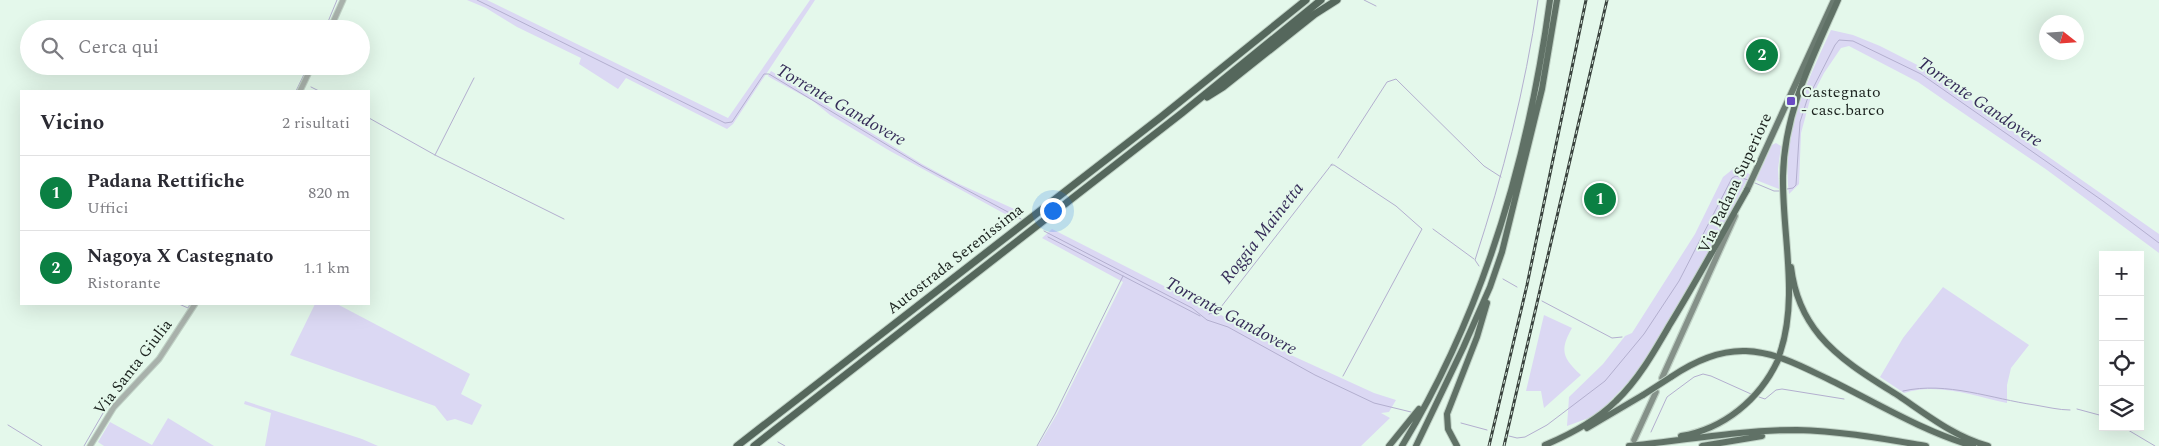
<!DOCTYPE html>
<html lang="it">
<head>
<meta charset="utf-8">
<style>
	:root { --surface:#fff; --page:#f7f7f7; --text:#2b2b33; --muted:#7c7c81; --line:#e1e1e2; --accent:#0b8043 }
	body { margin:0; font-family:Spectral,serif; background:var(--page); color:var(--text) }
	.controls { position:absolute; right:15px; bottom:15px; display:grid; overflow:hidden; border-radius:0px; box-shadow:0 5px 20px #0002 }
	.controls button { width:45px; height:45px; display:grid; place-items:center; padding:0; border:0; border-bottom:1px solid var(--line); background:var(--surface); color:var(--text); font:25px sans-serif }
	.compass { position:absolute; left:2039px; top:15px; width:45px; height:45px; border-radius:50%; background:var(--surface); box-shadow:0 5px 20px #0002; rotate:107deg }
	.you { position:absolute; left:1052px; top:210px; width:18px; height:18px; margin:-12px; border:4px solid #fff; border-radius:50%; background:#1a73e8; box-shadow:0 0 0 8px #1a73e833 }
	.badge { display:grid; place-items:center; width:32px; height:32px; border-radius:50%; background:var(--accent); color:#fff; font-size:16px; font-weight:700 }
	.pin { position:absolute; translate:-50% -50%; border:2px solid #fff; box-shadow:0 1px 5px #0006 }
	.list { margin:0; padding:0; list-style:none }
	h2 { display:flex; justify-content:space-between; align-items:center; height:65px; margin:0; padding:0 20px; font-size:21px }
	h2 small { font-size:16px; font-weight:400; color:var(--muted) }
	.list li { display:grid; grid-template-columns:32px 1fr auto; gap:15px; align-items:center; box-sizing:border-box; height:75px; padding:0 20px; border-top:1px solid var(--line) }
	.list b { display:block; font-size:19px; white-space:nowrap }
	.list p { margin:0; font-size:16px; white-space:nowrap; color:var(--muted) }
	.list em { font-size:16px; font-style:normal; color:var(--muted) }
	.icon { flex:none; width:28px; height:28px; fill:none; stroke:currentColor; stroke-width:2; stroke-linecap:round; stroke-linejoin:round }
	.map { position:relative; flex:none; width:2159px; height:446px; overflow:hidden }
	.search { position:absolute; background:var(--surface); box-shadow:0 5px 20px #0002; left:20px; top:20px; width:350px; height:55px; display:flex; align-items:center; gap:12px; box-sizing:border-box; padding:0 18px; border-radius:28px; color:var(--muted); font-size:19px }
	.panel { position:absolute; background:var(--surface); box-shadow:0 5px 20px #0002; left:20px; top:90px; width:350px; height:215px; border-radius:0px }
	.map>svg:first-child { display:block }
	.green { fill:#dbd8f3 }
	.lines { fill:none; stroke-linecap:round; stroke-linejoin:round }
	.stream { stroke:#b3afcf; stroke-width:1 }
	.tertiary-casing { stroke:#c0d2c6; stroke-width:7 }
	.secondary-casing { stroke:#c0d2c6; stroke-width:8 }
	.primary-casing { stroke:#c0d2c6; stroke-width:8 }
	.trunk-casing { stroke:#c0d2c6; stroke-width:8 }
	.motorway-casing { stroke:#c0d2c6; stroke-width:9 }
	.tertiary { stroke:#a8b1ab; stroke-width:5 }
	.secondary { stroke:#859189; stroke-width:5.5 }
	.primary { stroke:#6b7b71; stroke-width:6 }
	.trunk { stroke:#607166; stroke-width:6 }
	.motorway { stroke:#55675c; stroke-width:7 }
	.rail-casing { stroke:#3a433e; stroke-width:3 }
	.rail { stroke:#e4f8eb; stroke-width:1; stroke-dasharray:4; stroke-linecap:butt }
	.trunk-bridge-casing { stroke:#c0d2c6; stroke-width:8; stroke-linecap:butt }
	.trunk-bridge { stroke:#607166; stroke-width:6 }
	.poi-dot { fill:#6a4ac3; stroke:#e4f8eb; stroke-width:2 }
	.labels { text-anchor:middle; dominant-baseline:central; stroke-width:4; stroke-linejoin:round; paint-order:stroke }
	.poi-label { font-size:16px; fill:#1c231f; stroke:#e4f8eb; text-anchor:start }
	.street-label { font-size:16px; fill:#1c231f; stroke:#e4f8eb }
	.water-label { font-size:18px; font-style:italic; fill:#362d59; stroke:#e4f8eb }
</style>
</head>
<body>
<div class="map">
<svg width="2159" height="446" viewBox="0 0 2159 446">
	<rect width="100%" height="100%" fill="#e4f8eb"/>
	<path class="green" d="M467,0H487L728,118L810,0H815L733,124L727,129L626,78L618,89L579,64L581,58L517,27L486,8Z
		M1831,30L1853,35L1880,46L1939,76L2023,139L2159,234V253L2047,170L1944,100L1918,82L1849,46L1841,48L1824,73L1810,100L1801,133L1799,184L1789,194C1781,134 1807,82 1831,30Z
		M771,71L922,164L957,183L1023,213L1016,220L890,151L830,115L813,101L771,78L768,76Z
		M1776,143L1781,146L1778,169L1779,189L1756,180L1772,145Z
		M1733,169L1750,174L1707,257L1638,372L1597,415L1567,426L1569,397L1603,364L1625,336L1632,333L1695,234L1723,177Z
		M1052,229L1221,315L1293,356L1374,393L1396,400L1389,412L1381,413L1390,418L1361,446H1038L1057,414L1123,282L1042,238Z
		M1943,287L2029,345L2011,368L2007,385V403C1974,396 1937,382 1904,393L1880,377L1903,338Z
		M315,304H337L470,374L461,394L482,405L472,425L455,419L447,421L435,406L290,355Z
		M1544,315L1572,328C1559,351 1563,358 1581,375L1544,408L1541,391H1526Z
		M245,401L362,439L378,446H265L271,413L244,404Z
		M168,418L214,446H104L98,442L110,422L152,445Z"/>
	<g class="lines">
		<path class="stream" d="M477,0L725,123L732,122L764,74H769L922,166L1021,219
			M1364,0L1376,6
			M325,29L337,0
			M311,87L319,91
			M296,91L308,66
			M369,118L435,155L564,219
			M435,155L474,78
			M1338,158L1387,82L1396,79L1484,166L1501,177
			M1331,165H1334L1396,206L1422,229L1343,376
			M1755,183L1774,191H1780
			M1787,189L1793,188L1796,185L1800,122L1807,100L1835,45L1839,40L1853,41L1921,74L2103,201L2159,243
			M1433,229L1474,259
			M1044,231L1192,308L1207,320L1228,327L1315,375L1374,403L1411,412
			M1048,237L1200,316
			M1479,266L1475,260C1503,174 1525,90 1538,0
			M1503,279L1517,287
			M1542,301L1612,338L1622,337
			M179,304L188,308L190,304
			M1209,314L1217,311L1221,307L1332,164
			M1903,391C1947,381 1992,399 2035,405C2047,407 2059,410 2070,410
			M1759,397L1765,399L1776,390L1782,389L1844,399
			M2077,409L2103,416
			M1461,423L1487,430
			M8,425L42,446
			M2123,427L2155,446
			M1651,432L1667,397L1694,377L1703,374L1711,376L1751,394
			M1509,436L1517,438L1525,437L1547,425L1605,381L1644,334L1679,281L1732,178L1736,176L1748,180
			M778,442L785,446
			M84,446L106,408
			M1037,446L1055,414L1123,276"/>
		<g class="tertiary-casing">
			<path id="tertiary" d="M330,29L343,0
				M300,91L312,66
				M90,446L114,407L159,359L195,304"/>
		</g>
		<g class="secondary-casing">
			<path id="secondary" d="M1662,378L1735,216
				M1634,440L1656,392"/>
		</g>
		<g class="primary-casing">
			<path id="primary" d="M1747,190L1834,0"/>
		</g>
		<g class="trunk-casing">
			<path id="trunk" d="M1791,267C1794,292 1804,317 1820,336C1841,361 1872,379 1899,396C1927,415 1955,437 1988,446
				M1780,353C1799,297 1782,234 1783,176C1784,112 1813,57 1838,0
				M1671,377C1693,362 1719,350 1746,351C1775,352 1801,366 1828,379C1875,402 1922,431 1973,446
				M1587,428L1643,395
				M1681,436C1724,429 1760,399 1778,360
				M1545,445C1571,434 1596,421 1616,401C1638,380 1654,352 1669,326C1696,282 1721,236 1747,190
				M1389,446L1419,409
				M1402,446C1484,311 1529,155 1550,0
				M1416,446L1463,348L1490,287L1502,252L1542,89L1557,0
				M1457,446L1448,429L1447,414L1477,337L1487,303
				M1629,446C1685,440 1741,430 1797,430C1841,431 1884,439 1926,446
				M1702,446L1762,436"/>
		</g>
		<g class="motorway-casing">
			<path id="motorway" d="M1207,97L1223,87L1315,14L1337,0
				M737,446L1161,117L1306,0
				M754,446L1182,113L1321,0"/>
		</g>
		<use href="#tertiary" class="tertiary"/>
		<use href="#secondary" class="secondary"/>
		<use href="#primary" class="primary"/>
		<use href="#trunk" class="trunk"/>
		<use href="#motorway" class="motorway"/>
		<g class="rail-casing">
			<path id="rail" d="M1489,446L1527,285L1586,0
				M1504,446L1607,0"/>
		</g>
		<use href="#rail" class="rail"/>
		<g class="trunk-bridge-casing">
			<path id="trunk-bridge" d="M1643,395L1671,377"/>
		</g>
		<use href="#trunk-bridge" class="trunk-bridge"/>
	</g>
	<rect class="poi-dot" x="1786" y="96" width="10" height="10" rx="2.5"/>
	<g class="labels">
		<g class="poi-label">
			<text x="1801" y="92">Castegnato<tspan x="1801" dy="18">- casc.barco</tspan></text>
		</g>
		<g class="street-label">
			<text transform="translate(1735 183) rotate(-65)">Via Padana Superiore</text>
			<text transform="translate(955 259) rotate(-38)">Autostrada Serenissima</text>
			<text transform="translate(133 367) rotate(-52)">Via Santa Giulia</text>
		</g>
		<g class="water-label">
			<text transform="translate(1980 102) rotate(34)">Torrente Gandovere</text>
			<text transform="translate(841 105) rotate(30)">Torrente Gandovere</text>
			<text transform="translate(1262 233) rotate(-52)">Roggia Mainetta</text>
			<text transform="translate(1231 316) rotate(28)">Torrente Gandovere</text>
		</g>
	</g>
</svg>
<div class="controls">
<button>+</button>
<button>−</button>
<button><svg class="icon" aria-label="locate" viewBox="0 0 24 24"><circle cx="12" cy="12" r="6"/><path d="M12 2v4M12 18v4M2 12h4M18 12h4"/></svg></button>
<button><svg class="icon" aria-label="layers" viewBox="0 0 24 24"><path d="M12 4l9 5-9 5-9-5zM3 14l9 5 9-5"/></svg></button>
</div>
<svg class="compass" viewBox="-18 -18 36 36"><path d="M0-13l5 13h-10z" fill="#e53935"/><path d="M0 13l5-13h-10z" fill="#7c7c81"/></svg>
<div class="you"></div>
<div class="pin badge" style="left:1600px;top:199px">1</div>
<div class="pin badge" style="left:1762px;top:55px">2</div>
<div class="search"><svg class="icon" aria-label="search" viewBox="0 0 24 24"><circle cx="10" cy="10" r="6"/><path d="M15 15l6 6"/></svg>Cerca qui</div>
<section class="panel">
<h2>Vicino<small>2 risultati</small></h2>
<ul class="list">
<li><span class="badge">1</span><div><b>Padana Rettifiche</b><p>Uffici</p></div><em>820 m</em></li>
<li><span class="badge">2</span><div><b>Nagoya X Castegnato</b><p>Ristorante</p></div><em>1.1 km</em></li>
</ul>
</section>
</div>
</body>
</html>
